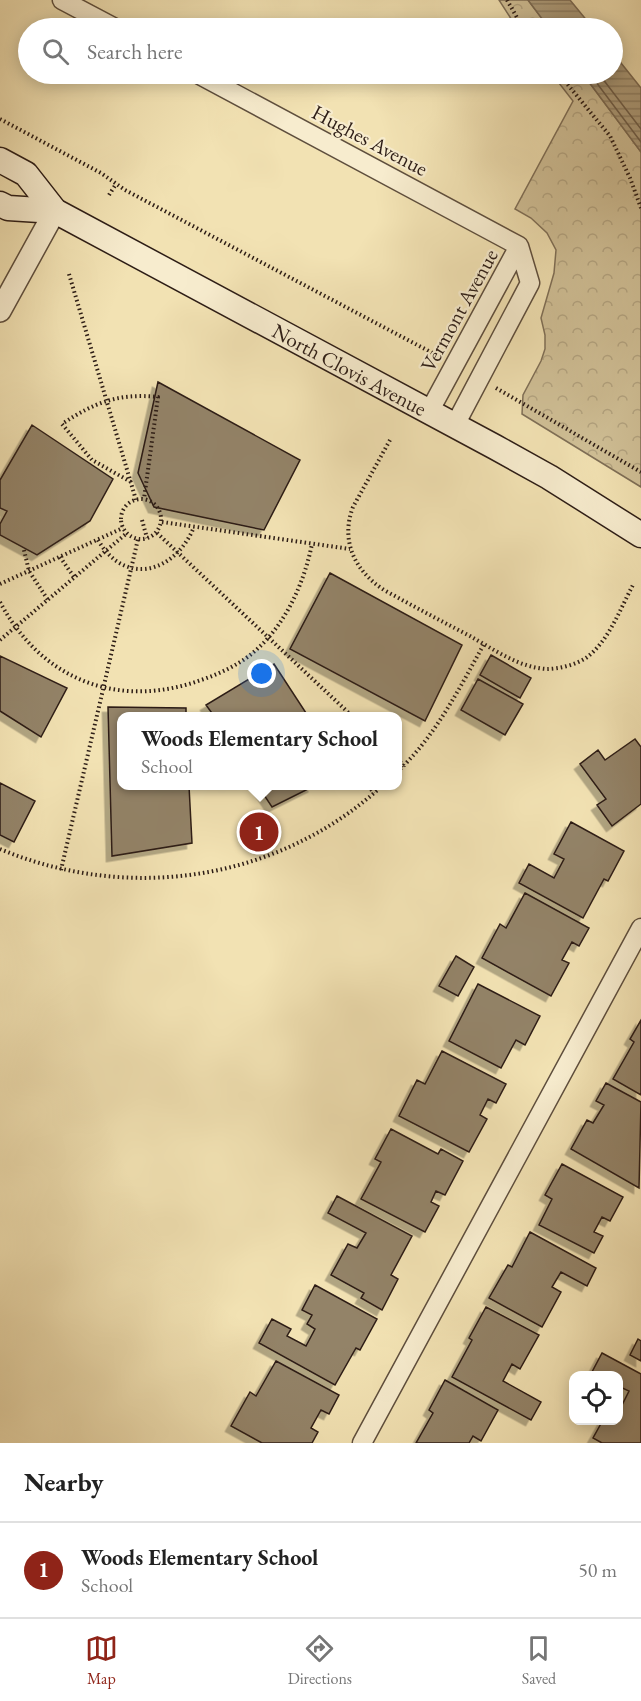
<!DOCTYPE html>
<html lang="en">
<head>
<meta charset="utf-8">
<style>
	:root { --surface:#fff; --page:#f6f6f6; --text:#222; --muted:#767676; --line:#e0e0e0; --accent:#8f2418 }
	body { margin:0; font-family:"EB Garamond",serif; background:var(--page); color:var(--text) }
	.controls { position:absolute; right:18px; bottom:18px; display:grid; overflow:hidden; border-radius:12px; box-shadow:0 3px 15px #0003 }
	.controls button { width:54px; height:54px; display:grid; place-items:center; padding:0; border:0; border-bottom:2px solid var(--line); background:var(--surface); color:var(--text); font:30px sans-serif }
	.you { position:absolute; left:262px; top:674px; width:21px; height:21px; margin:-15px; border:4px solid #fff; border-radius:50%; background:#1a73e8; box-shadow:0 0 0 9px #1a73e833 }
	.badge { display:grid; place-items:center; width:39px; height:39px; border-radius:50%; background:var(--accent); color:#fff; font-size:20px; font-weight:700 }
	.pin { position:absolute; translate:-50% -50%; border:3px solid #fff; box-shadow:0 2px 6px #0006 }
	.popup { position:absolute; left:117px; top:712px; width:285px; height:78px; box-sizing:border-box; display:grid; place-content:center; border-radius:12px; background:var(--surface); filter:drop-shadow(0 2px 4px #0005); font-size:20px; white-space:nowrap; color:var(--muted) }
	.popup b { font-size:22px; color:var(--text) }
	.popup::after { content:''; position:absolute; left:50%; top:100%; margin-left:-12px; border:12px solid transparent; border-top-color:var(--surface) }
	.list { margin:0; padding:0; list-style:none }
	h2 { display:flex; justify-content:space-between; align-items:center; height:78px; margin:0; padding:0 24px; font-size:26px }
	h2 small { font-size:20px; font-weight:400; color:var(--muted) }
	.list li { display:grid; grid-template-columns:39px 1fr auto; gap:18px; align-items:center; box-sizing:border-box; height:96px; padding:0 24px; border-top:2px solid var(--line) }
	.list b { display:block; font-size:22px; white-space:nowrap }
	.list p { margin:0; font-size:20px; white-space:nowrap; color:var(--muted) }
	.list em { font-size:20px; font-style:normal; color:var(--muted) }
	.icon { flex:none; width:33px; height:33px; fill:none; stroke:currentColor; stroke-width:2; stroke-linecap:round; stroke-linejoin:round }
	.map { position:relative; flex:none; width:641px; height:1443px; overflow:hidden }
	.search { position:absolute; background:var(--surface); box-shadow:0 3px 15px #0003; left:18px; right:18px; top:18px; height:66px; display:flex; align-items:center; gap:15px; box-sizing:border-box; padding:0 21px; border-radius:33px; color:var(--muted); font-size:22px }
	.sheet { height:174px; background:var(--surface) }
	nav { display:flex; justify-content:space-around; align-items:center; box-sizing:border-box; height:84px; border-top:2px solid var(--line); background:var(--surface); font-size:16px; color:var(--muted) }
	nav a { display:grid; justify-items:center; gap:3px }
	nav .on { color:var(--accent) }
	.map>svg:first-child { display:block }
	.park { fill:url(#park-crowns); stroke:#7f6f57; stroke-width:1.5 }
	.water { fill:url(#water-rules); stroke:#7b6b54; stroke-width:1.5 }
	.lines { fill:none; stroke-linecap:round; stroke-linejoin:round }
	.shore { stroke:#6e5e4a; stroke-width:1.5 }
	.building { fill:#938368; stroke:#2d1d16; stroke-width:1.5; filter:url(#shadow) }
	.minor-casing { stroke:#5e4e3d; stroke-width:21 }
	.tertiary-casing { stroke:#5e4e3d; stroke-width:24 }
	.secondary-casing { stroke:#2d1d16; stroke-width:27 }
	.path { stroke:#2d1d16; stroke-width:4; stroke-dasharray:1.5 3; stroke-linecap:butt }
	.minor { stroke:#f7ecce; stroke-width:18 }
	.tertiary { stroke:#f7ecce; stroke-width:21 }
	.secondary { stroke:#f7ecce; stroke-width:24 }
	.labels { text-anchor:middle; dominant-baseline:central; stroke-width:4.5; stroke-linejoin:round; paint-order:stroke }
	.street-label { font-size:21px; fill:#2d1d16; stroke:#f7ecce }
</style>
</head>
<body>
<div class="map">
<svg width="641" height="1443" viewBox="0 0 641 1443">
	<defs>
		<pattern id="park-crowns" width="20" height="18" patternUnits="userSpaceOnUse" patternTransform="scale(1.5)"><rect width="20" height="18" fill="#d1c198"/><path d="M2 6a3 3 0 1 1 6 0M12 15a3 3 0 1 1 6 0" fill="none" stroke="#b4a582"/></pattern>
		<pattern id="water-rules" width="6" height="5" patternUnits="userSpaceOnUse" patternTransform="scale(1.5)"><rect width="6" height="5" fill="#af9f7e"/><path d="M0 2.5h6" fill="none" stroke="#8f8166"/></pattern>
		<filter id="shadow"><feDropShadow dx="-5.5" dy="5.5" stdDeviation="0" flood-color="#0004"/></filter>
	</defs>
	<rect width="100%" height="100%" fill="#f2e2b3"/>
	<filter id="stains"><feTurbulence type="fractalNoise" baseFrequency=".00333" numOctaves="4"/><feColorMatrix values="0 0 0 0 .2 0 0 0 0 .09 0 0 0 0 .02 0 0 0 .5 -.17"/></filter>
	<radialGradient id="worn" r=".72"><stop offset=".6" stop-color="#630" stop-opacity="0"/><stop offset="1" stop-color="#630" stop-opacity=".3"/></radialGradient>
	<path class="park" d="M499,0H528L549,28H517Z
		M552,74H583L641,152V487L522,414L523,395L541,361L545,349V335L541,318L554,273L556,250L547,233L531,218L515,209L573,101Z"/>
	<path class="water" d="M528,0H570L593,28H549Z
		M613,53L641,88V152L583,74H612Z"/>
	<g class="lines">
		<path class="shore" d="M590,74L641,142
			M599,74L641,129"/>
	</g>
	<path class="building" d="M158,382L300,460L264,530L154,507L138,473Z
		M32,425L113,479L90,521L37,555L0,535V524L7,511L0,508V480Z
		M330,573L462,645L425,721L290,649Z
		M491,655L531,678L520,698L480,675Z
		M0,656L67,688L41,737L0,711Z
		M274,664L308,716H214L206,705Z
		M478,679L523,704L505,735L461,710Z
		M108,707L186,708V716H121V786H189L192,843L112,856Z
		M635,739L641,747V804L612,826L597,805L606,799L580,764L598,750L605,760Z
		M0,783L35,801L14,842L0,835Z
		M258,786H314L272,807Z
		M571,822L624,851L608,881L604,879L583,918L519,883L529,864L554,878L564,859L554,854Z
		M525,893L589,928L579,946L572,942L562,960L569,963L551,996L482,958L500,924L506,928Z
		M456,956L474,967L458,996L439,986Z
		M478,984L540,1016L525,1045L516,1040L501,1068L449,1041Z
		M641,1020V1095L613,1079L634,1042L630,1039Z
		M442,1051L506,1084L496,1103L488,1099L480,1115L487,1119L469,1152L399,1116L417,1080L425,1084Z
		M606,1083L641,1102L639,1188L571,1149L587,1120L593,1123L604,1105L596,1101Z
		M391,1129L438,1154L441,1149L463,1161L445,1195L436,1191L431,1202L439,1206L425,1232L361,1199L381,1162L375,1159Z
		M562,1164L623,1197L610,1221L602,1217L594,1232L603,1236L594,1253L539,1225L552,1199L545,1195Z
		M337,1196L412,1236L391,1275L398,1279L382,1310L361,1298L364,1293L331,1275L348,1244L357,1248L366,1233L328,1213Z
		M530,1232L596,1268L587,1286L561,1272L552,1287L561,1292L542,1327L489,1298L508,1265L512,1267Z
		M315,1285L377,1319L360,1350L356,1348L335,1385L259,1343L272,1319L291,1329L287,1336L306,1346L315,1329L307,1324L312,1315L302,1310Z
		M486,1307L539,1335L520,1369L512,1364L503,1381L541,1402L531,1420L452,1377L472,1340L469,1338Z
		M638,1339L641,1341V1361L630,1355Z
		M602,1353L641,1374V1443H602L593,1438L603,1420H618V1406L621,1407L629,1391L618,1386V1376H599L592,1372Z
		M276,1361L339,1395L329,1414L321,1410L311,1428L318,1432L312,1443H262L231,1426L250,1392L256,1396Z
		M445,1380L498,1410L481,1441L473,1436L469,1443H416L433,1413L429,1410Z"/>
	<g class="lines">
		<g class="minor-casing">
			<path id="minor" d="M62,0L115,28
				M198,74L519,246
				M429,412L519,246
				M455,425L530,283L519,246
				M362,1443L641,928"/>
		</g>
		<g class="tertiary-casing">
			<path id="tertiary" d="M0,311L55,211"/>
		</g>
		<g class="secondary-casing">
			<g id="secondary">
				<path id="s1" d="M0,160L26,174L55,211L495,447L549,477L641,535"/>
				<path d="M0,204L8,208L55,211"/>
			</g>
		</g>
		<path class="path" d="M507,0L523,28
			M559,74L610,136L630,178L641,208
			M0,119L101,173L125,190L440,357
			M109,195L116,184
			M69,274L136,500
			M496,388L641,472
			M390,440L353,507C340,541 355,571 384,590C413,606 441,621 470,636C493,649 518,667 546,669C559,669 575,665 586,658C609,641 620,609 633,585
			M131,482L92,460L62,424C95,402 119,393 158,397L144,499
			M121 519a20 20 0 1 1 40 0a20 20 0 1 1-40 0Z
			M142,520L147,538
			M162,522L350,549
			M157,533L352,716
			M98,540C125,587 175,573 194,527
			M24,550L29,571L48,600
			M60,557L74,577
			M0,584L123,528
			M0,602C39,675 109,707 189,684C212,677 237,667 255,651C286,624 304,583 312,544
			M0,640L127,533
			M397,759L404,766
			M397,772C435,737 459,689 484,644
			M368,786L374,793
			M0,849C129,903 278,881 382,786
			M61,870L138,539"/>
		<use href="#minor" class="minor"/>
		<use href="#tertiary" class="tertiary"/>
		<use href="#secondary" class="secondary"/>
	</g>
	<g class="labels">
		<g class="street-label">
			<text transform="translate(370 140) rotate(28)">Hughes Avenue</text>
			<text transform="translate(459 310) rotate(-61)">Vermont Avenue</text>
			<text stroke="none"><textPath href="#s1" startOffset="411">North Clovis Avenue</textPath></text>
		</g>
	</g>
	<rect width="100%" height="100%" filter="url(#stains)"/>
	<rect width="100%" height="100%" fill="url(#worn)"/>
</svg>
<div class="controls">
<button><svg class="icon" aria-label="locate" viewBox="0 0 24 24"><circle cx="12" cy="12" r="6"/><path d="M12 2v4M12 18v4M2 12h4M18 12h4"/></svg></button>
</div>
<div class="you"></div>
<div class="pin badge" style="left:259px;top:832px">1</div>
<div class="popup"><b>Woods Elementary School</b>School</div>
<div class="search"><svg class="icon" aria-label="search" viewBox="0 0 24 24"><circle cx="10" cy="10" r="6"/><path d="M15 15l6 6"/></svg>Search here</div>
</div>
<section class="sheet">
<h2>Nearby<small></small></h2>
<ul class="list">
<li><span class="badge">1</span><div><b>Woods Elementary School</b><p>School</p></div><em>50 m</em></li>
</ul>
</section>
<nav>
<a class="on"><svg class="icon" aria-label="map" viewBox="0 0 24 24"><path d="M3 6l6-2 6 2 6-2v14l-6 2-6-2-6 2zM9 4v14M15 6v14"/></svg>Map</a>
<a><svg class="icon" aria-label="directions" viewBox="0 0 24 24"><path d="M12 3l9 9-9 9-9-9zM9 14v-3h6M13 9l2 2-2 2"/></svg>Directions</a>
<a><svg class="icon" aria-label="saved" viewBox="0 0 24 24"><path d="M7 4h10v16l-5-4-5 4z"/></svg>Saved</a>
</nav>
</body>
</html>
